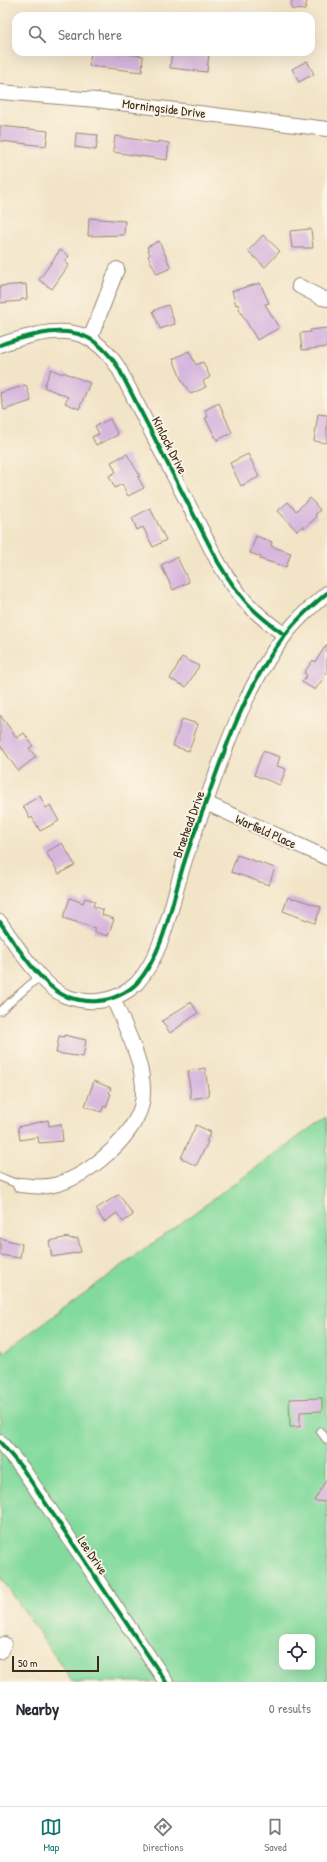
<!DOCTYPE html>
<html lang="en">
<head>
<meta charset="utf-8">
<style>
	:root { --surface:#fff; --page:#f2f2f3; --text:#2b2b33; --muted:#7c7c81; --line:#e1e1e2; --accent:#0f766e }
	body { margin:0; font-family:"Patrick Hand",sans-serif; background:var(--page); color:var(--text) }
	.controls { position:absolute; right:12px; bottom:12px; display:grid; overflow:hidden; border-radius:8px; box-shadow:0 4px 16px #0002 }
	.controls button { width:36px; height:36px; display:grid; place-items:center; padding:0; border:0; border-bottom:1px solid var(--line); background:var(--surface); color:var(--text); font:20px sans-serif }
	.scale { position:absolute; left:12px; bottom:10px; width:87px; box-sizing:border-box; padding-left:4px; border:2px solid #3b2a1e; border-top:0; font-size:11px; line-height:14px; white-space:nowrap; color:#3b2a1e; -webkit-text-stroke:3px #fcf5e5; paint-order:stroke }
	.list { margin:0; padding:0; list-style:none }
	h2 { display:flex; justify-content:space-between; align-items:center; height:52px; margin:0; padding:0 16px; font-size:17px }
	h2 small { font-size:13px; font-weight:400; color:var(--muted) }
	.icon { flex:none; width:22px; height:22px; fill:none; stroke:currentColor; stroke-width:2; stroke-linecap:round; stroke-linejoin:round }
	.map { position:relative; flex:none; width:327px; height:1682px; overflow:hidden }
	.search { position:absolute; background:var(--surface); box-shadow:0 4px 16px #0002; left:12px; right:12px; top:12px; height:44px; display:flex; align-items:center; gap:10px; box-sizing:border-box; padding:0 14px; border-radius:12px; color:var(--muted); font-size:15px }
	.sheet { height:124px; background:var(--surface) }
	nav { display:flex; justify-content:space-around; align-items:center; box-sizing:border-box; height:56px; border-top:1px solid var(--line); background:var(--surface); font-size:11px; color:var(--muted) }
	nav a { display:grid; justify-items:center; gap:2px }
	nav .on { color:var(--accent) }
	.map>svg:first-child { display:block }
	.green { fill:#83da9e; stroke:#5f825e; fill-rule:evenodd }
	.building { fill:#d7b6de }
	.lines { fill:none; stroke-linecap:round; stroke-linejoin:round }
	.service-casing { stroke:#968772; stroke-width:9 }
	.minor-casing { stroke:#968772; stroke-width:16 }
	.path { stroke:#968772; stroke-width:2; stroke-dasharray:1 3; stroke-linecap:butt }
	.service { stroke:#fff; stroke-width:7 }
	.minor { stroke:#fff; stroke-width:14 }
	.cycleway-casing { stroke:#fcf5e5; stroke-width:6 }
	.cycleway { stroke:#00873e; stroke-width:4 }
	.labels { text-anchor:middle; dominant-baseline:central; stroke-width:3.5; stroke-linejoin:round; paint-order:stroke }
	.street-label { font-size:13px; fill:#3b2a1e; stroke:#fcf5e5 }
</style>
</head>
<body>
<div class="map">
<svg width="327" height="1682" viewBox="0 0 327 1682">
	<rect width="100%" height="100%" fill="#fcf5e5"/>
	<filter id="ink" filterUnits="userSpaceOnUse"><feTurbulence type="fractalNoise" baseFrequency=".025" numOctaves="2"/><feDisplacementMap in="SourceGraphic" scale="8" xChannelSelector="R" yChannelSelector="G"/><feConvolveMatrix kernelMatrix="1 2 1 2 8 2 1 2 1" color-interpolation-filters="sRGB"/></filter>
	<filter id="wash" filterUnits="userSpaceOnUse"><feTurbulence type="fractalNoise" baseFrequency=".012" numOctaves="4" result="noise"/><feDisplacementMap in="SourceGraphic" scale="16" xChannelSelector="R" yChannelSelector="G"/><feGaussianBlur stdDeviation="0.9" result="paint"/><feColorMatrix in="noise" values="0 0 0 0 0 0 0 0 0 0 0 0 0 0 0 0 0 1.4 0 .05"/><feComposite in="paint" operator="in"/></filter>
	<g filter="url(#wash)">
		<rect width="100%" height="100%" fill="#f2e4c7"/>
		<path class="green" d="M327,1116V1682H73L0,1576V1347L4,1352ZM282,1637H312V1667H282Z"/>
		<g id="blocks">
			<path class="building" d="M292,0H307L305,10L291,9Z
				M91,52H112L143,56L142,72L89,66Z
				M172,52H209L207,72L170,68Z
				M307,61L314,74L299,82L292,69Z
				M0,126L48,131L46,146L0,141Z
				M76,133L98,135L96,150L75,147Z
				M115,136L158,143V141L169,143L167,160L113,152Z
				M89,218L125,221L124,235L88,236Z
				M311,229L313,248H292L290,231Z
				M263,235L280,251L265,267L248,251Z
				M159,241L171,268L157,274L148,256L150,255L147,247Z
				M60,250L69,256L65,262L69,265L52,289L39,280Z
				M260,283L269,303L265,304L279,328L257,340L240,311L238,304L236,305L232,291Z
				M26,284L27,299H21V301L0,303V286Z
				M168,305L175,324L160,329L153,311Z
				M327,328V347L302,350L300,333L311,332L310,330Z
				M189,351L196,365L203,362L210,377L203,381L206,387L191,394L182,381L173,359Z
				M51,369L62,374L63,372L90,383L79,409L65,403L68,397L44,387Z
				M26,385L31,401L4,410L0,393Z
				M219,403L232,433L217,440L205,418L208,417L205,410Z
				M318,414L327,415V443L314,441Z
				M110,419L118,435L96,445L92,437L99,434L95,426Z
				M127,454L140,476L138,477L144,488L128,496L122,484L115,488L109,476L116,472L111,462Z
				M248,454L259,477L241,486L230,463Z
				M310,498L320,510L315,515L317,517L304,528L303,526L297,531L278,511L288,502L296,511Z
				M150,508L166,540L153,547L143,527L137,530L132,518Z
				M256,536L272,542L271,546L291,553L286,567L260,559L261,557L250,553Z
				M177,557L189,582L173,590L161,565Z
				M327,644V673L315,690L302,682L307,675L304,673L313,660L315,662Z
				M182,657L199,666L186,687L170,679Z
				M0,715L17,738L24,733L33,746L29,748L36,757L18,771L0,745Z
				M182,719L198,724L189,751L173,746Z
				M263,751L280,757L277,766L286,769L280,785L254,775Z
				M40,796L46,808L50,805L59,821L40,831L32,817L30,819L23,806Z
				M62,843L75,865L59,874L46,852Z
				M237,855L275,868L269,885L231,872Z
				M288,897L294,899L295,898L321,907L315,923L283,911Z
				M70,898L83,903L85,898L95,901L93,906L103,910L102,915L114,919L108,936L94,932L95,928L63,918Z
				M191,1002L198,1013L170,1033L162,1021Z
				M64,1035L86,1040L83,1057L56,1053L59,1036L64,1037Z
				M205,1068L209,1096L191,1099L188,1071Z
				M94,1081L111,1088L109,1093L111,1094L106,1107L104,1106L101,1112L85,1106Z
				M48,1120L49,1126L61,1124L63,1141L39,1143L38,1137L20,1140L18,1127Z
				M196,1125L211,1132L206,1141L208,1142L196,1166L181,1158Z
				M119,1194L133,1215L123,1222L117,1213L104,1222L96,1209Z
				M69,1237L70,1239L78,1238L81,1252L52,1257L49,1241Z
				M0,1238L22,1244L20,1258L0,1255Z
				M322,1398V1411L300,1412V1427H290L289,1399Z
				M327,1478V1502L314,1501Z"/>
		</g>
	</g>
	<g filter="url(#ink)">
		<use href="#blocks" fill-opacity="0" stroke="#968772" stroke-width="1"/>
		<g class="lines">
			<g class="service-casing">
				<path id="service" d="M0,1011L41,975
					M0,1177L20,1185
					M320,1431L327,1440"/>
			</g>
			<g class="minor-casing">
				<path id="minor" d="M0,92L96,100L327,129
					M299,286L322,298L327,299
					M90,339L117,269
					M0,345C12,340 26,337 39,334C76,327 97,336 118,367L218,562C239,597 252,612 285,635
					M206,803L327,858
					M0,922C15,944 41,985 65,996C76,1000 87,1002 98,1001C112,1000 127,993 137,983C165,952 172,899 185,860C191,841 199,821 206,802C226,745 248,683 285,635C297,619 312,606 327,593
					M20,1185C31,1186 43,1188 54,1185C84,1178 123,1146 137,1117C143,1106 144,1091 142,1078C140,1056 122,1020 113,998
					M0,1442L22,1468L166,1682
					M0,1652L4,1644"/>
			</g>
			<path class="path" d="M326,1515H327"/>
			<use href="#service" class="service"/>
			<use href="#minor" class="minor"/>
			<g class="cycleway-casing">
				<path id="cycleway" d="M0,345C12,340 26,337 39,334C76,327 97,336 118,367L218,562C239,597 252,612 285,635
					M0,922C15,944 41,985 65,996C76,1000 87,1002 98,1001C112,1000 127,993 137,983C165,952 172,899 185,860C191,841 199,821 206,802C226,745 248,683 285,635C297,619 312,606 327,593
					M0,1442L22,1468L166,1682"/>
			</g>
			<use href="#cycleway" class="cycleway"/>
		</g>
	</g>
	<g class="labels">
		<g class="street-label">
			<text transform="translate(164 108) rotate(7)">Morningside Drive</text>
			<text transform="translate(170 445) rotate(63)">Kinlock Drive</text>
			<text transform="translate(188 824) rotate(-70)">Braehead Drive</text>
			<text transform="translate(266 831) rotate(24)">Warfield Place</text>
			<text transform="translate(93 1555) rotate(56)">Lee Drive</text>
		</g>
	</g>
</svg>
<div class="controls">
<button><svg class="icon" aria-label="locate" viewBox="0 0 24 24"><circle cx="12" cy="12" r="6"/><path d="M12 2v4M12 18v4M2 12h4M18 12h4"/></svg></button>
</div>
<div class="scale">50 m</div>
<div class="search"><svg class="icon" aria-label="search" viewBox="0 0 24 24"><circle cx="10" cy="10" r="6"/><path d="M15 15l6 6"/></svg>Search here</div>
</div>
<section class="sheet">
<h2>Nearby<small>0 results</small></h2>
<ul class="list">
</ul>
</section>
<nav>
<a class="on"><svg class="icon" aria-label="map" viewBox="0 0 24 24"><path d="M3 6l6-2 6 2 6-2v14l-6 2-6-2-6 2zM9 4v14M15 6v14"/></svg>Map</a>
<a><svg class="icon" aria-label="directions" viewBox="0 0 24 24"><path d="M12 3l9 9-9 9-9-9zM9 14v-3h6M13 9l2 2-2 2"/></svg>Directions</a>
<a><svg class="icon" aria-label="saved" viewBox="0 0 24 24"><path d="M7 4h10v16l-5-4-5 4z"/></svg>Saved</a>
</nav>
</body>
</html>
